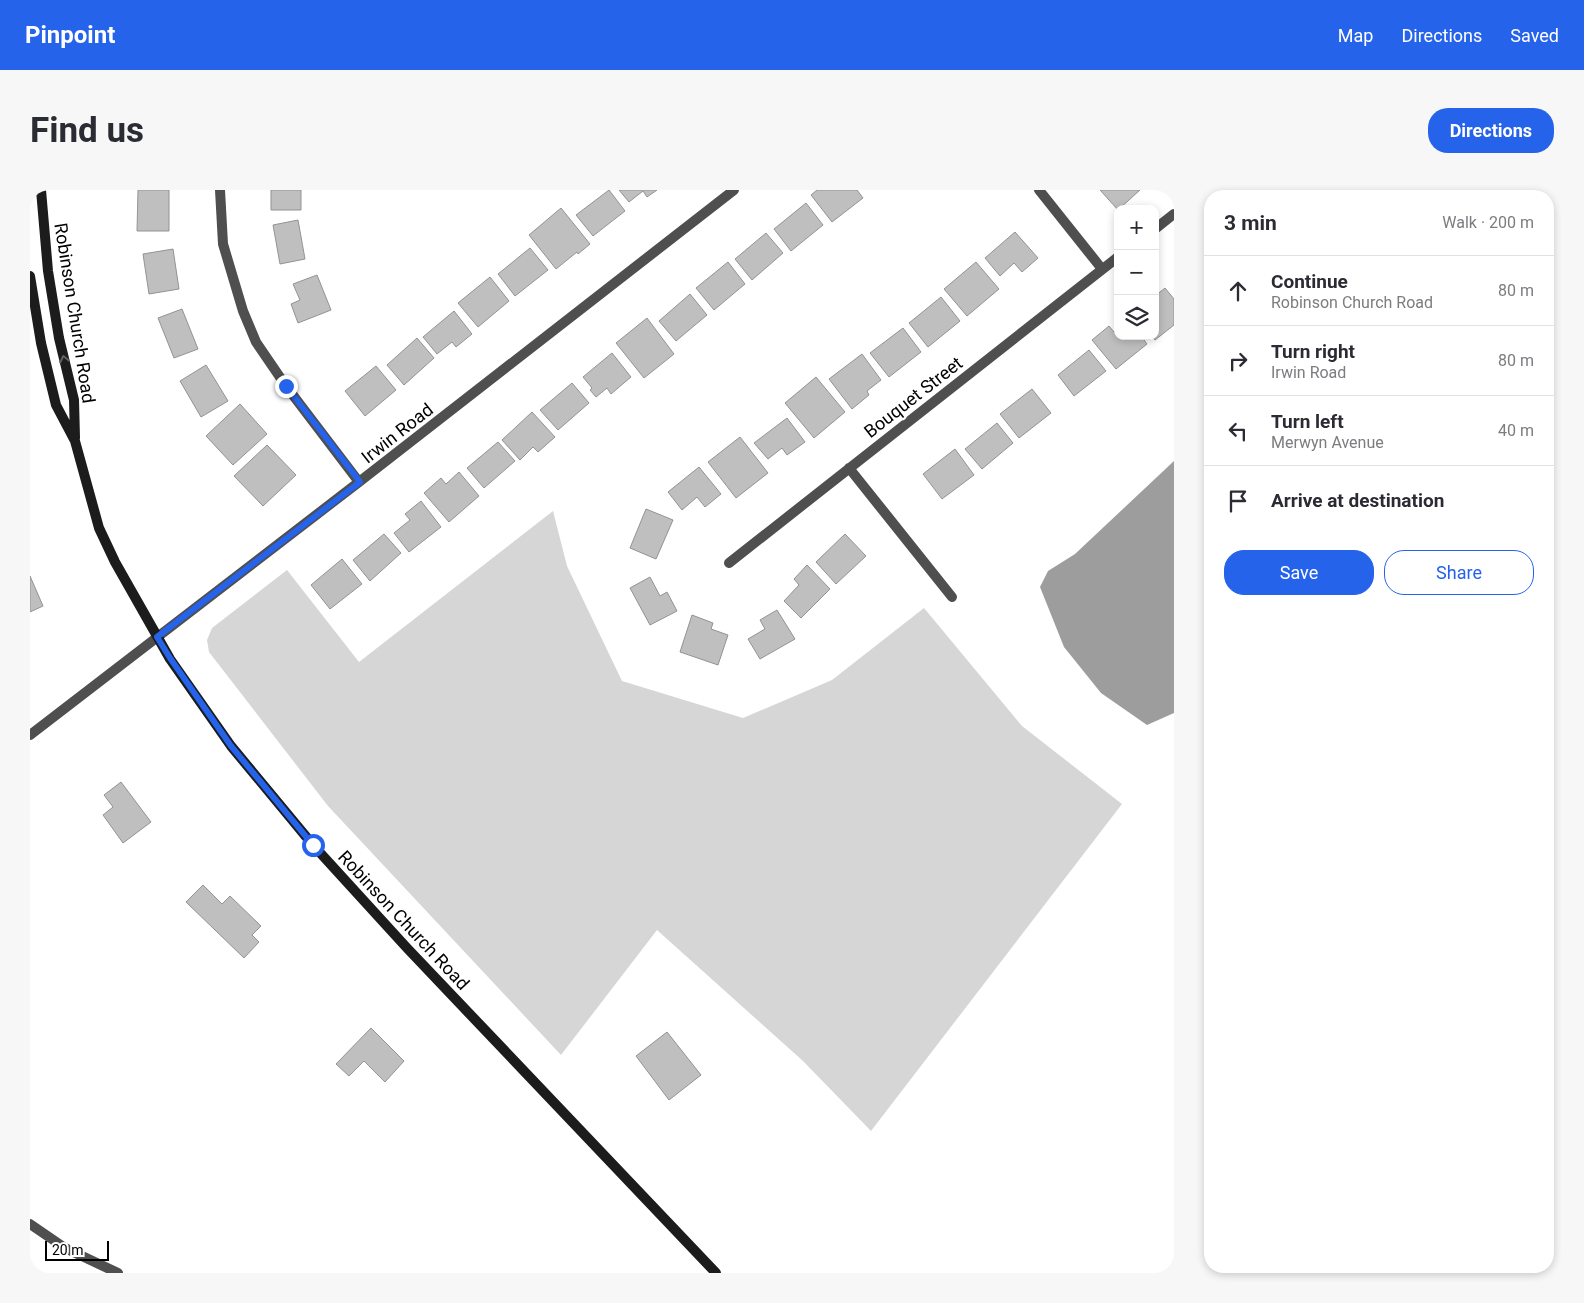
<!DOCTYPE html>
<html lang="en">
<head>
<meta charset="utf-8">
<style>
	:root { --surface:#fff; --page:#f7f7f7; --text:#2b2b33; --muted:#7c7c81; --line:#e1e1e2; --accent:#2563eb }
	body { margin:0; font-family:Roboto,sans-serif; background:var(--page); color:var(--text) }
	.controls { position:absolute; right:15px; top:15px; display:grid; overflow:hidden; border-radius:10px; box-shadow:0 2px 8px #0003 }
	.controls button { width:45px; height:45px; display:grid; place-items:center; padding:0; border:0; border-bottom:1px solid var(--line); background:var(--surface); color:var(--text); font:25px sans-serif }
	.scale { position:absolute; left:15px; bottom:12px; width:64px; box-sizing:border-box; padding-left:5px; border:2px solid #000; border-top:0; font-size:14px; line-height:18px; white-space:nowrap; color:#000; -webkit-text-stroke:4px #fff; paint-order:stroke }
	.stop { position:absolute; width:15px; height:15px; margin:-11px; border:4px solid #2563eb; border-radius:50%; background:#fff }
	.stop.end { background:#2563eb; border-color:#fff; box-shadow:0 1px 5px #0008 }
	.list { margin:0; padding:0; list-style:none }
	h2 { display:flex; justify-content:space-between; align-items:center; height:65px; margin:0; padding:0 20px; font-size:21px }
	h2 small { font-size:16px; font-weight:400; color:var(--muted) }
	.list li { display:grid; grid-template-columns:32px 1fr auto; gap:15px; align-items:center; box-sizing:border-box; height:70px; padding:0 20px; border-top:1px solid var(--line) }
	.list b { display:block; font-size:19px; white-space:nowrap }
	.list p { margin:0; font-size:16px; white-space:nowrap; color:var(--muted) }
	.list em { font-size:16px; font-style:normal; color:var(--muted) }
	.actions { display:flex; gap:10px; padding:15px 20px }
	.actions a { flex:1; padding:11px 0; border:1px solid var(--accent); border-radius:20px; text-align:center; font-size:18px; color:var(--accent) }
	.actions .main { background:var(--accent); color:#fff }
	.icon { flex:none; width:28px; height:28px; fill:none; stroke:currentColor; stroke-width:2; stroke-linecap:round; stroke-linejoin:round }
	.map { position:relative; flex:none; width:1144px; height:1083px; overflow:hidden; border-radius:20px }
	header { display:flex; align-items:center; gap:30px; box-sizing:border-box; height:70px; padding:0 25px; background:var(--accent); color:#fff }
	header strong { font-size:24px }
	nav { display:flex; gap:28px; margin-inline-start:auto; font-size:18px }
	.intro { display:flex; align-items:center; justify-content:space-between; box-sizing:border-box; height:120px; padding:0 30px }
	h1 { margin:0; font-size:35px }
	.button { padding:12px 22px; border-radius:20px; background:var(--accent); color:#fff; font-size:18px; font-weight:700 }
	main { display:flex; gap:30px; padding:0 30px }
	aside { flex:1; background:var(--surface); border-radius:20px; box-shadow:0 2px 8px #0003 }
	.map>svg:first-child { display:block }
	.green { fill:#d6d6d6 }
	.water { fill:#9d9d9d }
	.building { fill:#bfbfbf; stroke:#939393 }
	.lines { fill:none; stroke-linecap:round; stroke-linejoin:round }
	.lane { stroke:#4f4f4f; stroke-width:10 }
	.street { stroke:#4f4f4f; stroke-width:10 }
	.secondary { stroke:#1c1c1c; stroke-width:10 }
	.oneway { stroke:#606060 }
	.route { stroke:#2563eb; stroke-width:6 }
	.labels { text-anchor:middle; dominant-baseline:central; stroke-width:4.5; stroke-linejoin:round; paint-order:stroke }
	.street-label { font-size:18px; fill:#000; stroke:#fff }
</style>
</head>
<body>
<header>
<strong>Pinpoint</strong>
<nav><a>Map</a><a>Directions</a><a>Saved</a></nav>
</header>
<div class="intro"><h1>Find us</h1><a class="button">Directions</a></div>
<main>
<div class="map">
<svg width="1144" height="1083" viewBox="0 0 1144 1083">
	<rect width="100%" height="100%" fill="#fff"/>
	<path class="green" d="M523,321L537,376L592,491L713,528L802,490L894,418L992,536L1092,614L841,941L773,871L627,740L531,865L298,616L179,462L177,450L182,438L257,380L329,472Z"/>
	<path class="water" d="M1144,271V523L1117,535L1071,503L1034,457L1010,397L1018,381L1045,364Z"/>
	<path class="building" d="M108,0H139V41H107Z
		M241,0H271V20H241Z
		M579,0L595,21L563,46L546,25Z
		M589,0H627L617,7L613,1L599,12Z
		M787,0H827L833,8L802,32L781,5Z
		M1070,0H1110L1088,20Z
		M776,13L793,35L761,61L744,39Z
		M531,18L560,54L548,64L547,62L526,79L499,45Z
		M268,30L275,69L250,74L243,35Z
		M985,42L1008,68L992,82L984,73L970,86L955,68Z
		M736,43L753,63L722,90L705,69Z
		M500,58L518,80L485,106L468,84Z
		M143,59L149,99L119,104L113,64Z
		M698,72L715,94L684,120L666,98Z
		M946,72L969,99L937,126L914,99Z
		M287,85L301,120L268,133L261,114L270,110L263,94Z
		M460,87L479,111L448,137L428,113Z
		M1135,98L1144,109V135L1125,150L1122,146H1125V106Z
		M660,104L677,125L646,151L629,131Z
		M911,107L930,131L898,157L879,133Z
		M152,119L168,159L144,168L128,128Z
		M424,121L442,144L426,157L422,152L407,164L393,147Z
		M617,128L644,164L614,188L586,153Z
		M1079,136L1084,142L1088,139V146H1111L1117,154L1086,179L1062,150Z
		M873,138L891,162L859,187L840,163Z
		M387,148L404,168L374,195L357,175Z
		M1059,160L1076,181L1044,206L1028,185Z
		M582,163L601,187L581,204L577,198L566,207L560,200L562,198L553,187Z
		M832,164L851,190L837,201L839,205L822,219L799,189Z
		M176,175L198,211L171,227L150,191Z
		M346,176L366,200L335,226L315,201Z
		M786,187L815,222L784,248L755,213Z
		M542,193L559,213L528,240L510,220Z
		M1002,199L1021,223L989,248L970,224Z
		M210,214L237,244L203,275L176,246Z
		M502,222L525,247L508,262L503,257L490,270L472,250Z
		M757,228L775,252L757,265L752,258L738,269L724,253Z
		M967,233L983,253L952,279L935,259Z
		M710,247L738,283L706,308L678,272Z
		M468,252L485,271L454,298L437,278Z
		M237,255L266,285L233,316L204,286Z
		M925,259L944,285L912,309L893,284Z
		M669,277L691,304L675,317L667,307L652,320L638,302Z
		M429,282L449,306L419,332L394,303L411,288L416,294Z
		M391,311L411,337L379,362L364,343L380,330L375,324Z
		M616,319L643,330L626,369L600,358Z
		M354,344L371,363L340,391L323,370Z
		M815,344L836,366L806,394L786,372Z
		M312,369L332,394L300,419L281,395Z
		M777,375L800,399L771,428L754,411L769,395L764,389Z
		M0,386L13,416L0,422Z
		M620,387L630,406L637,402L647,421L620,435L600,398Z
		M747,420L765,449L730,469L718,449L735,439L730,430Z
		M662,425L683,433L681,439L698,445L688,475L650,462Z
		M91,592L121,632L93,653L73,625L83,617L74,605Z
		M173,695L192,714L200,706L231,736L222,745L229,752L214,768L156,712Z
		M341,838L374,871L355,892L334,871L319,886L306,874Z
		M637,842L671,885L639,910L606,866Z"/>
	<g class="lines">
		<path class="lane" d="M0,1034L35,1058L88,1083"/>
		<path class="street" d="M190,0L193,54L213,121L226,152L256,196L329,292
			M1009,0L1072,79
			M1125,39L1144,24
			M819,278L922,407
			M699,373L1088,67
			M0,545L329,292L704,0"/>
		<path class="secondary" d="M11,0L18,81L29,148L44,210L45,248
			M0,86L11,153L26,215L45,251L69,338L85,372L140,469L201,556L283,655L377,758L686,1083"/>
	</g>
	<defs><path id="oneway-chevron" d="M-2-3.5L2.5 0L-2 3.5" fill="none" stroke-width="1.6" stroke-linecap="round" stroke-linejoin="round" transform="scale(1.25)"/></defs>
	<use class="oneway" href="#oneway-chevron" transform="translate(34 169) rotate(-103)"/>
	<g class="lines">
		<path class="route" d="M256,196L330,292L127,447L140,468L201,556L283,655"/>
	</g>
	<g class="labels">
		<g class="street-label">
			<text transform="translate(45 123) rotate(81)">Robinson Church Road</text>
			<text transform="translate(883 207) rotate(-38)">Bouquet Street</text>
			<text transform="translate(367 243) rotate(-38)">Irwin Road</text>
			<text transform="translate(374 730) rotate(47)">Robinson Church Road</text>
		</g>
	</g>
</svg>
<div class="controls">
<button>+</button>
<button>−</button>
<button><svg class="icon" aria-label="layers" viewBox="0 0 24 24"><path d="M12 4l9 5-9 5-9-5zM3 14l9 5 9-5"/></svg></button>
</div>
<div class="scale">20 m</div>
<div class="stop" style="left:283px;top:655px"></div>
<div class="stop end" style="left:256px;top:196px"></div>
</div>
<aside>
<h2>3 min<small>Walk · 200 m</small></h2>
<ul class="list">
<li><svg class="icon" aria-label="ahead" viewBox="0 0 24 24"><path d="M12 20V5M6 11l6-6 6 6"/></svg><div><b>Continue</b><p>Robinson Church Road</p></div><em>80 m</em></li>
<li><svg class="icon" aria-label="right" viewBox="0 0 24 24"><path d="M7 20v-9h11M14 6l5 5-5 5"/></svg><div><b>Turn right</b><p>Irwin Road</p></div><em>80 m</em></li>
<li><svg class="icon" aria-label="left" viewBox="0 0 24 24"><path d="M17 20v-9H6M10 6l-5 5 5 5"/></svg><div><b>Turn left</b><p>Merwyn Avenue</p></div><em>40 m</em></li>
<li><svg class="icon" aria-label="arrive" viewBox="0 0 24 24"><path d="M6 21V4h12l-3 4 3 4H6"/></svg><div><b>Arrive at destination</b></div></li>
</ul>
<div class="actions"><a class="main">Save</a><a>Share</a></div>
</aside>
</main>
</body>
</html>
